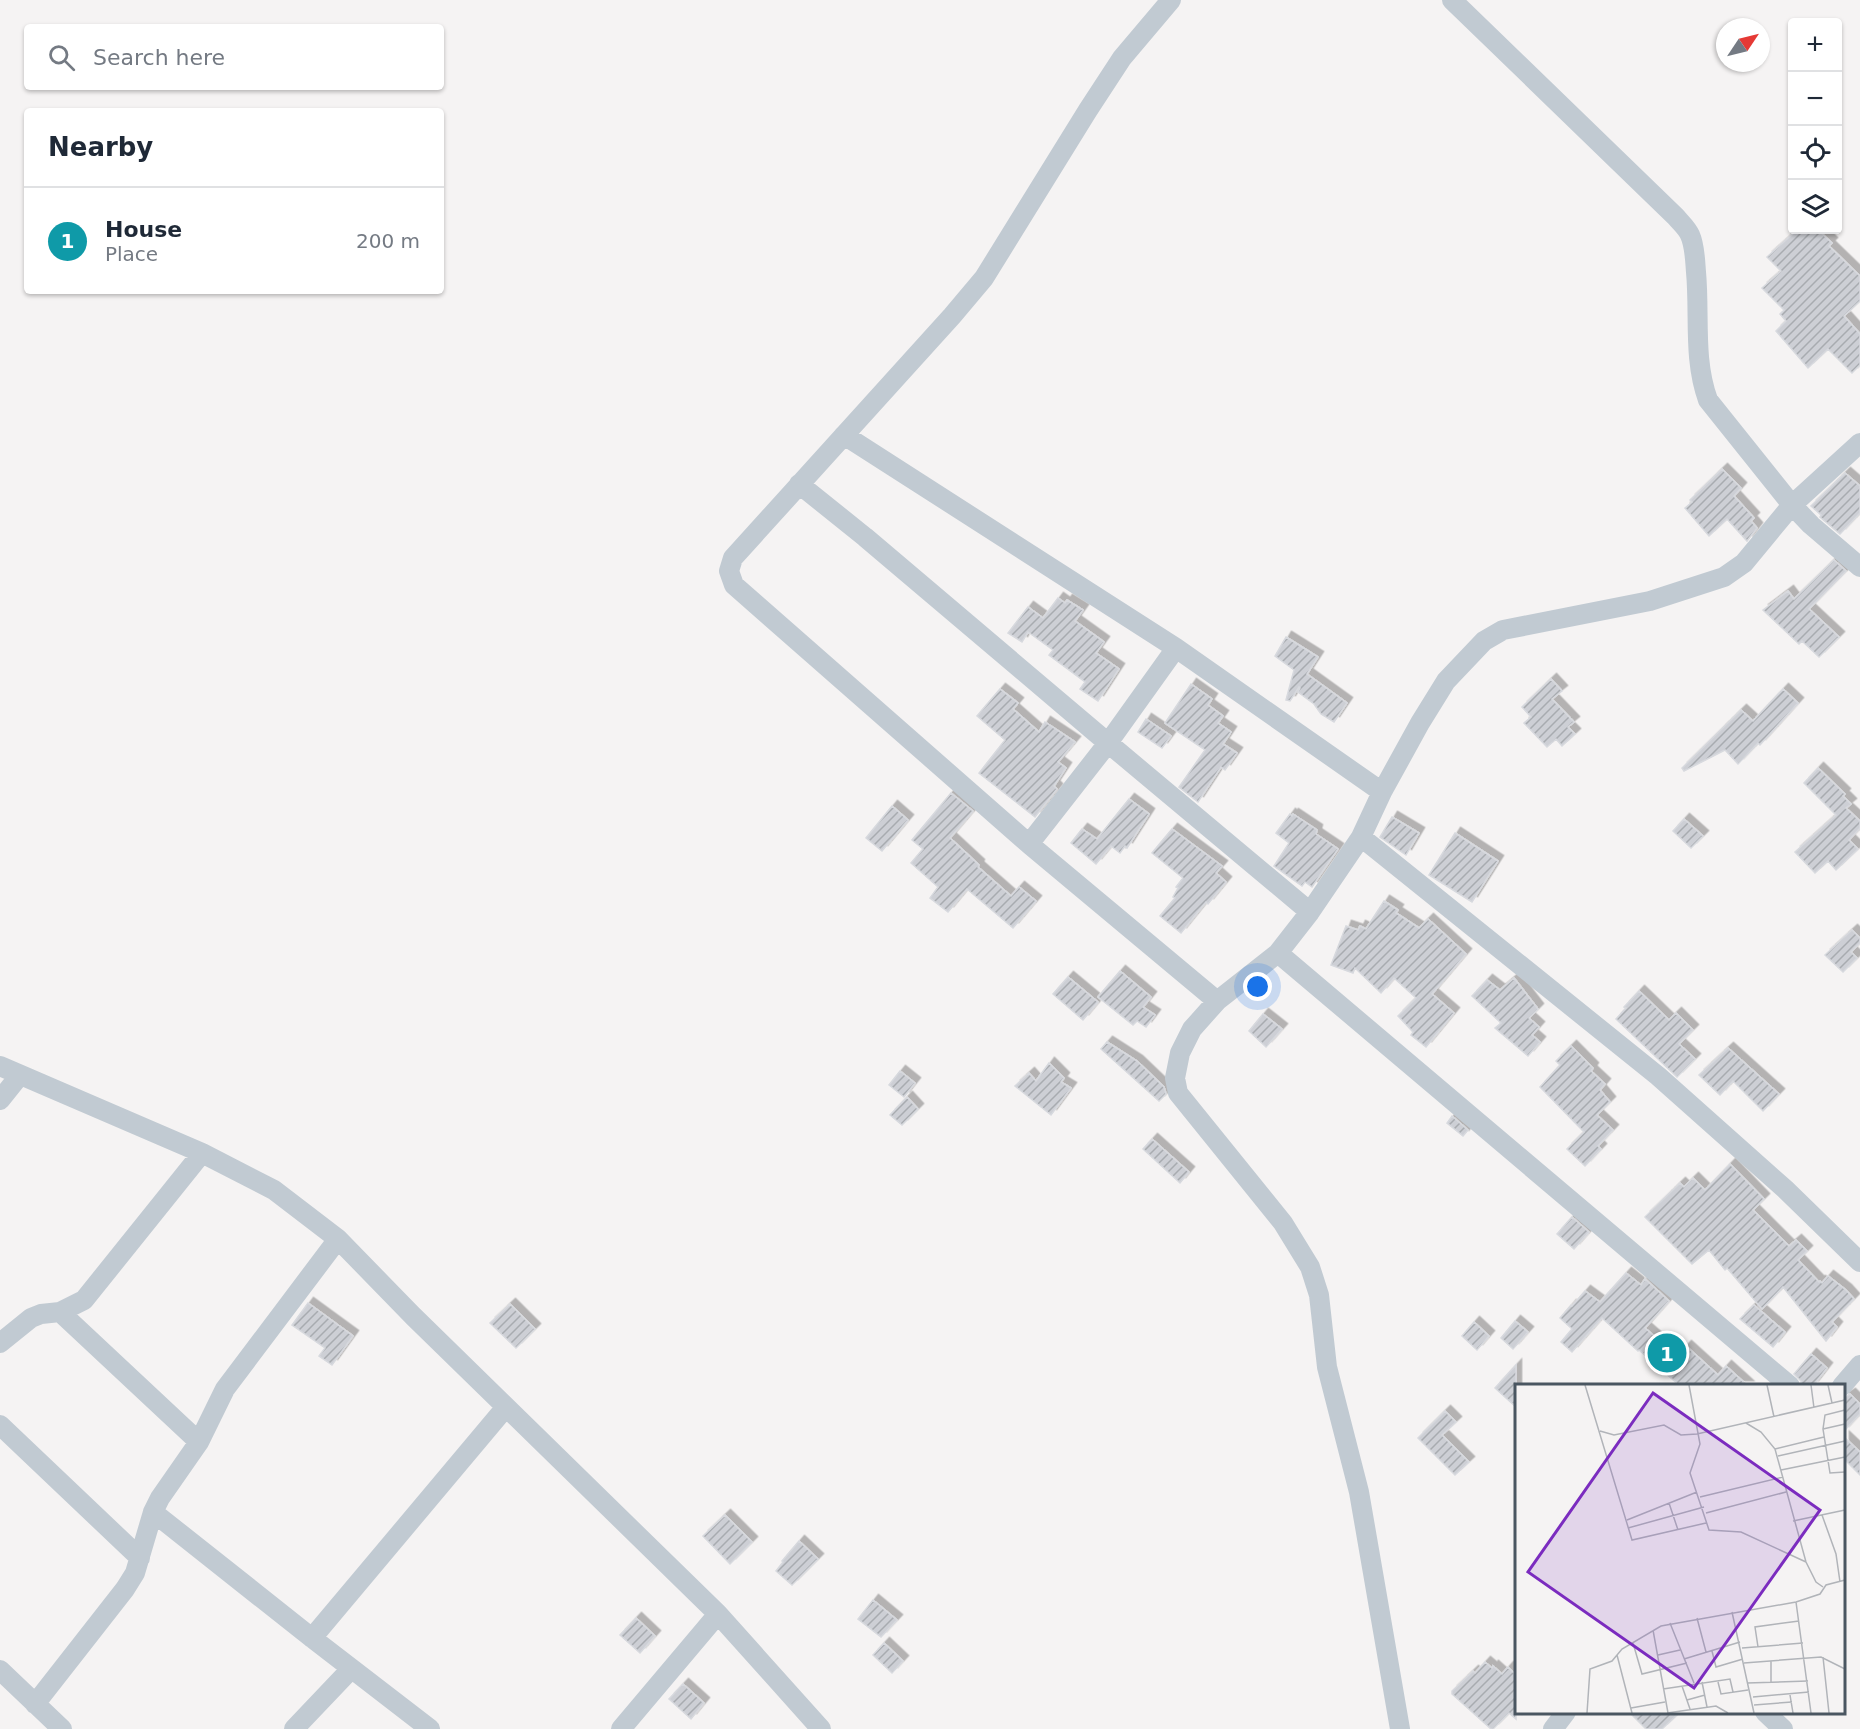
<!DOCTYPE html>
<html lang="en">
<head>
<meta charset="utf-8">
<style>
	:root { --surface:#fff; --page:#f6f6f7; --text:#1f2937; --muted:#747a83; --line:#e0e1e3; --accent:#0f766e }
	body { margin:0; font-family:"DejaVu Sans",sans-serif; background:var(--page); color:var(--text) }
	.controls { position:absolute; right:18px; top:18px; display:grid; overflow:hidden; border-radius:6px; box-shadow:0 2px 4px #0004 }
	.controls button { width:54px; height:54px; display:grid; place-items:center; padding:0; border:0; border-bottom:2px solid var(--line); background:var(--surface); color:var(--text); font:30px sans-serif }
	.compass { position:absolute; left:1716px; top:18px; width:54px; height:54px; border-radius:50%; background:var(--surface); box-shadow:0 2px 4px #0004; rotate:55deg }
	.you { position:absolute; left:1258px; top:987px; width:21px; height:21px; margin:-15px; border:4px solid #fff; border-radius:50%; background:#1a73e8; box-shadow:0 0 0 9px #1a73e833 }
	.badge { display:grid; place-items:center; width:39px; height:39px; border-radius:50%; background:var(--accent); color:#fff; font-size:20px; font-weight:700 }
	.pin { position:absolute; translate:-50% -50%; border:3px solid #fff; box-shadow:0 2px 6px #0006 }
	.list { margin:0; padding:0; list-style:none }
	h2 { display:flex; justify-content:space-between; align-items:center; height:78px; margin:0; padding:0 24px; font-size:26px }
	h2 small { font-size:20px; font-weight:400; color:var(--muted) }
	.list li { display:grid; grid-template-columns:39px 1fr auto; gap:18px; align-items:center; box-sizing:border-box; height:108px; padding:0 24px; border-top:2px solid var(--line) }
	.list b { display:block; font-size:22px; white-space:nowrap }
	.list p { margin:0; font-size:20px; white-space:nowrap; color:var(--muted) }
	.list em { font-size:20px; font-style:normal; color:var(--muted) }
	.icon { flex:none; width:33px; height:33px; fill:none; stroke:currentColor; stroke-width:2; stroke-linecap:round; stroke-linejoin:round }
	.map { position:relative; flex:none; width:1860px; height:1729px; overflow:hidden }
	.search { position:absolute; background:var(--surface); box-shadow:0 2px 4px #0004; left:24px; top:24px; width:420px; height:66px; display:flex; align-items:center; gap:15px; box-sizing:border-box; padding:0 21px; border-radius:6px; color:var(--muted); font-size:22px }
	.panel { position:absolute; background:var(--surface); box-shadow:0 2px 4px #0004; left:24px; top:108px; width:420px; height:186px; border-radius:6px }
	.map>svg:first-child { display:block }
	.building { fill:url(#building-hatch); stroke:#d7d9de; stroke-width:1.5; filter:url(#shadow) }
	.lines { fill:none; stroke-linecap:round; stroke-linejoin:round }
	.street { stroke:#c1cad2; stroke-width:20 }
	.inset-road { fill:none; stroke:#b1b4b9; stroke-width:1.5 }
	.view { fill:#7b2cbf; fill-opacity:0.15; stroke:#7b2cbf; stroke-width:3 }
	.inset-edge { fill:none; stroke:#4a5661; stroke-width:3 }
</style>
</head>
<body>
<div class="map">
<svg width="1860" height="1729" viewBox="0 0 1860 1729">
	<defs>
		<pattern id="building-hatch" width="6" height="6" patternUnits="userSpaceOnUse" patternTransform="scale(1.5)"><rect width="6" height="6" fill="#cdcfd5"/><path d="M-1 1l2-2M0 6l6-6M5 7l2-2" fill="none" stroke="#a8abb0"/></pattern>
		<filter id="shadow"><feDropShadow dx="5.5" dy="-5.5" stdDeviation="0" flood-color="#0004"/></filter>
	</defs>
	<rect width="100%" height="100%" fill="#f5f3f3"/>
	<path class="building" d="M1797,230H1818L1832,243L1829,246L1860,276V301L1844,316L1860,334V365L1852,373L1828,349L1808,368L1776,331L1786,321L1780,314L1784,310L1762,288L1781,271L1767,257Z
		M1722,469L1741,488L1734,496L1754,518L1751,521L1757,528L1747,541L1727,519L1709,536L1685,508L1692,502L1690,500Z
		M1845,473L1860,486V513L1840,534L1820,517L1821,515L1811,506Z
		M1834,560L1846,571L1809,609L1839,637L1819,657L1802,641L1799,644L1763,610L1788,591L1794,599Z
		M1058,598L1065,603L1067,600L1083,610L1075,621L1104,642L1096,653L1119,669L1098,701L1080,689L1085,682L1049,655L1053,650L1028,632L1022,642L1008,633L1028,607L1043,618Z
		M1286,637L1318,657L1307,674L1347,703L1334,722L1321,714L1314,704L1298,692L1300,688L1299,687L1290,701L1286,700L1294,670L1275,656Z
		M1551,679L1562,691L1552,699L1574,722L1568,727L1575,734L1562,746L1556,739L1547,747L1524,723L1531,717L1522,707Z
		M1191,684L1212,699L1208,705L1223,716L1218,723L1231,732L1223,744L1237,753L1225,770L1221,767L1198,802L1179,787L1205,750L1165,723Z
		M1000,689L1018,703L1013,709L1039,732L1045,722L1075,742L1058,762L1066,768L1054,786L1057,789L1035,817L979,773L1005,740L977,716Z
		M1783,689L1798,703L1760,745L1758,743L1738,764L1725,750L1684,771L1682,768L1741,710L1753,721Z
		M1146,719L1171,736L1162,748L1138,732Z
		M1818,768L1845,794L1843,796L1851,804L1846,808L1860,821V828L1849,840L1858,849L1836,870L1828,861L1815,873L1795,852L1836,815L1804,783Z
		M951,793L973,811L950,838L979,865L978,867L1011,896L1019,887L1036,901L1013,928L967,889L948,912L930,898L938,887L911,863L923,849L912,840Z
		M1129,799L1149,814L1127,848L1125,846L1120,853L1111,846L1096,864L1071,843L1082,829L1097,839Z
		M892,806L908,820L882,851L866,838Z
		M1290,814L1292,816L1293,814L1317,830L1316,834L1338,849L1312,887L1305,882L1302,886L1274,866L1289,843L1276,833Z
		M1392,817L1419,833L1406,855L1380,837Z
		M1684,819L1703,836L1691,848L1673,831Z
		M1172,829L1222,866L1216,873L1226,882L1208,904L1206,902L1181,933L1160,916L1175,898L1173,897L1178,888L1176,887L1183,878L1152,853Z
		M1455,833L1498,861L1472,902L1429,875Z
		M1384,901L1398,910L1396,913L1419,928L1428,919L1466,954L1432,994L1454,1013L1426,1047L1411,1035L1413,1032L1398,1016L1416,998L1394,978L1381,993L1355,968L1353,973L1331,965L1346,926L1358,930L1360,926L1366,929Z
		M1852,930L1860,938V943L1851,952L1857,958L1843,972L1825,955Z
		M1120,971L1151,997L1143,1007L1155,1015L1146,1027L1137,1021L1133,1025L1098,997Z
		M1068,977L1098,1002L1083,1020L1053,994Z
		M1514,978L1538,1009L1529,1018L1539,1027L1532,1035L1540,1042L1528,1056L1495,1028L1501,1023L1472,996L1487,980L1500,990Z
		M1639,991L1669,1020L1676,1013L1693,1030L1679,1044L1695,1059L1677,1077L1616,1019L1626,1008L1624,1007Z
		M1263,1014L1282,1029L1266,1047L1249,1031Z
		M1107,1042L1137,1061L1164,1087L1166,1094L1159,1101L1101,1049Z
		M1571,1046L1593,1068L1591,1071L1605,1084L1600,1090L1610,1102L1597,1115L1613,1130L1598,1146L1601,1149L1585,1166L1567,1149L1584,1132L1540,1087L1560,1065L1556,1061Z
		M1728,1048L1779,1094L1763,1111L1733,1081L1720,1095L1699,1075Z
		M1049,1063L1064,1078L1061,1082L1071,1088L1051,1115L1015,1086L1029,1073L1036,1081Z
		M900,1071L915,1083L904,1097L889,1085Z
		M907,1097L918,1109L902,1125L890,1115Z
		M1452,1116L1468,1130L1463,1136L1447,1123Z
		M1152,1139L1189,1172L1180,1183L1143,1149Z
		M1730,1164L1764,1199L1753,1210L1789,1246L1796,1240L1807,1251L1798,1260L1819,1282L1820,1281L1822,1283L1828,1276L1846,1290L1854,1299L1832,1322L1837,1327L1826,1341L1783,1287L1762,1309L1727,1268L1725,1270L1709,1250L1692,1264L1645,1217L1680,1183L1684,1187L1693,1178L1705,1190Z
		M1572,1217L1589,1232L1574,1249L1557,1234Z
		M1626,1273L1641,1285L1645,1279L1669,1301L1645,1328L1677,1356L1686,1346L1718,1375L1726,1366L1748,1386H1680L1639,1350L1638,1351L1602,1318L1572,1352L1561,1342L1572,1329L1560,1318L1571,1305L1572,1306L1585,1291L1600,1302Z
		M308,1303L353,1336L332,1365L319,1356L325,1348L292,1325Z
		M510,1304L535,1329L516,1348L490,1323Z
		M1754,1305L1785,1332L1773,1347L1740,1319Z
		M1515,1321L1528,1332L1513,1349L1501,1338Z
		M1474,1322L1489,1336L1477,1350L1462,1336Z
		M1811,1354L1827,1368L1813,1386H1802L1801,1381L1794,1374Z
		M1516,1365V1407L1495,1388Z
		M1850,1394L1860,1404V1414L1844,1431V1398Z
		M1445,1411L1456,1422L1442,1435L1469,1462L1455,1475L1418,1438Z
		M1844,1437L1860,1452V1475L1844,1459Z
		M725,1515L752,1542L730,1564L703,1536Z
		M799,1541L818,1559L792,1585L776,1571L783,1562L782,1561Z
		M873,1600L897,1620L881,1637L858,1619Z
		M636,1618L655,1636L640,1653L620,1635Z
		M884,1643L903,1661L892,1673L873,1655Z
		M1485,1662L1492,1668L1493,1666L1502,1674L1508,1667L1516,1675V1719L1509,1713L1493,1729H1491L1452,1694V1691L1473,1671L1475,1673Z
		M683,1684L704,1703L691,1719L669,1699Z
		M1630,1713H1679L1662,1729H1646Z"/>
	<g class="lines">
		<path class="street" d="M1171,0L1122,58L1088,110L984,278L952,316L733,558L729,571L734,585L1029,844L1217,1001
			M1452,0L1676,217C1681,223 1687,228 1690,235C1695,246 1695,260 1696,272C1700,315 1693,359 1708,400L1792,505L1811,525L1860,567
			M844,435L1176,648L1382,792
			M799,484L865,537L1108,743L1310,912
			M1361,837L1658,1076L1785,1189L1860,1262
			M1029,844L1108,743L1176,648
			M1278,953L1790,1386
			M0,1066L202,1153L274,1190L338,1239L413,1316L718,1614L821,1729
			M0,1100L20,1075
			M60,1312L199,1442
			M0,1343L31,1318L41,1314L60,1312L84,1300L202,1153
			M1842,1386L1860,1365
			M0,1425L140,1558
			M153,1512L312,1638L430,1729
			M312,1638L506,1407
			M0,1670L62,1729
			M35,1704L125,1589L135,1573L153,1512L160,1498L199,1442L225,1389L338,1239
			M1765,1712L1783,1729
			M294,1729L351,1669
			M621,1729L718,1614
			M1400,1729L1359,1492L1327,1367L1319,1295L1310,1267L1283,1223L1178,1093L1175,1078L1180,1053L1192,1029L1217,1001L1278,953L1310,912L1361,837L1382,792L1420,723L1446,681L1484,641L1503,630L1650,601L1724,577L1744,563L1792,505L1860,443
			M1553,1729L1566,1712"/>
	</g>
	<g transform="translate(1515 1384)">
		<rect width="330" height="330" fill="#f5f3f3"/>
		<path class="inset-road" d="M70,1L117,156L191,139M174,1L185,60L175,89L194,146L226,148L291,178M252,1L259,33M296,1L299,24M313,1L317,19M330,26L310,31L308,45L315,89L330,88M231,39L246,48L260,65L291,178L301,198L308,203M308,45L330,40M85,47L99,51L149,41L166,51L182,50L330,16M260,65L309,53M263,72L330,57M266,86L330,73M185,113L268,93M154,119L163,146M191,129L271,108M307,131L321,170L325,198M112,136L182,108M278,137L330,126M113,144L189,123M281,218L296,329M217,228L239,329M182,234L191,268M155,239L179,299M138,246L153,329M118,259L127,290L172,279M243,263L240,243L284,237M227,264L288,259M197,267L201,283L228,275M102,271L117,329M143,271L165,266M308,273L314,329M169,275L225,258M229,279L306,273L330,285M187,298L192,323M203,298L206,310L233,306M232,299L293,297M256,299V277M167,302L175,325M148,305L215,295L218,308M275,311L278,329M238,313L294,308M172,316L190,311M239,321L277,318M116,324L150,318M72,329L75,285L97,277L107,265L146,242L281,218L305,210L311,201L330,196M152,329L201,322L213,329"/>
		<path class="view" d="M138,9L305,126L179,304L13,188Z"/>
		<rect width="330" height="330" class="inset-edge"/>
	</g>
</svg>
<div class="controls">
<button>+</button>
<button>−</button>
<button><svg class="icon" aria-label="locate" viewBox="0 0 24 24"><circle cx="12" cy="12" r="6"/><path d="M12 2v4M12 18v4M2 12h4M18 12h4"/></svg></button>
<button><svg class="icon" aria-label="layers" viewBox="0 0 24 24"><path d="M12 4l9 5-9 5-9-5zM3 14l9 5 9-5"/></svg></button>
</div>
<svg class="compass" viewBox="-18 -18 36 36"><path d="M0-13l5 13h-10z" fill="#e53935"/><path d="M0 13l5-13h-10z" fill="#747a83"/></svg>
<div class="you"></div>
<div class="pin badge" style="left:1667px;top:1353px;background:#0f9aa8">1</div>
<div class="search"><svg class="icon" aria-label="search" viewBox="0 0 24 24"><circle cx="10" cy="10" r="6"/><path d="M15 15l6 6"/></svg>Search here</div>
<section class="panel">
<h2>Nearby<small></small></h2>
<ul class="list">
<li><span class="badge" style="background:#0f9aa8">1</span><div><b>House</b><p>Place</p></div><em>200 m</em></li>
</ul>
</section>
</div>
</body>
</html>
